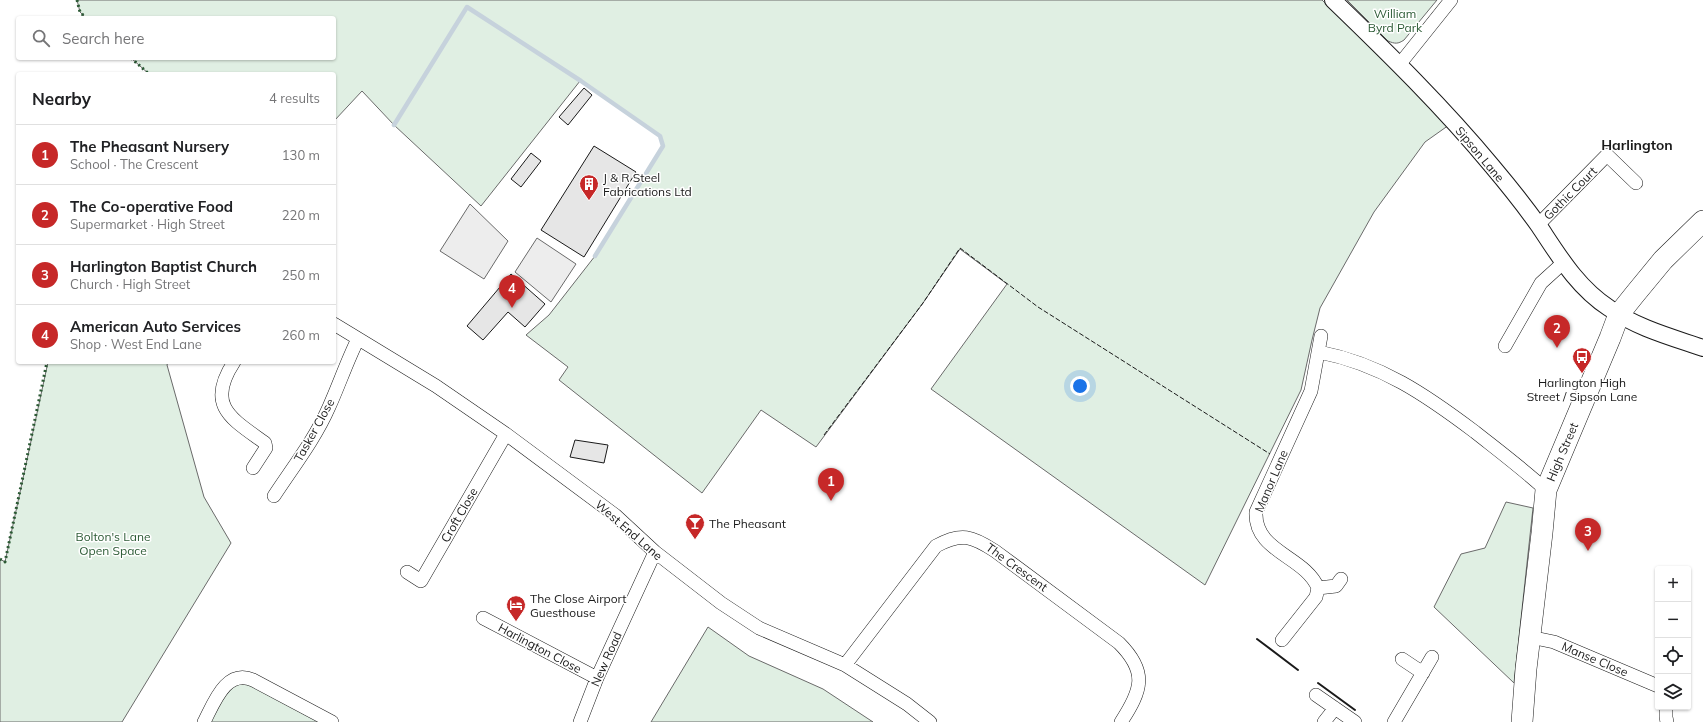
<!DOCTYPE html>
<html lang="en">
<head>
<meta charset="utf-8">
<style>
	:root { --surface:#fff; --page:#f2f2f2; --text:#202124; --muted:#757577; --line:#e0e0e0; --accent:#c62828 }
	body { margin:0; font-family:Mulish,sans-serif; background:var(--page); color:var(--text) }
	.controls { position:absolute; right:12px; bottom:12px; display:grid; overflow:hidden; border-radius:4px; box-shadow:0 1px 3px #0004 }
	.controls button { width:36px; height:36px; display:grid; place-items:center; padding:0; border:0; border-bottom:1px solid var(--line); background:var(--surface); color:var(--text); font:20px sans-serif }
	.you { position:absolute; left:1080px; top:386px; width:14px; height:14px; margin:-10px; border:3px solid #fff; border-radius:50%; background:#1a73e8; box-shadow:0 0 0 6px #1a73e833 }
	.badge { display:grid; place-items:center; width:26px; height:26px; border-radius:50%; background:var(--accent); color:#fff; font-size:13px; font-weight:700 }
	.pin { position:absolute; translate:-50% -33px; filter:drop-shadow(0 1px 2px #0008) }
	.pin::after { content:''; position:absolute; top:21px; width:14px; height:12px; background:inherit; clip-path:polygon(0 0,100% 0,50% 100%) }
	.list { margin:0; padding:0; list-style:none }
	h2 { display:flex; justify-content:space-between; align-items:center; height:52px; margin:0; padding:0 16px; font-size:17px }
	h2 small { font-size:13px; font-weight:400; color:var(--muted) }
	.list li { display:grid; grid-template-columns:26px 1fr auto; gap:12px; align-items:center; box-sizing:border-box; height:60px; padding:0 16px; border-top:1px solid var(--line) }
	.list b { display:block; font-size:15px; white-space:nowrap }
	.list p { margin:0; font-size:13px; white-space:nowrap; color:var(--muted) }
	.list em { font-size:13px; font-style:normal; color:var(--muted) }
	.icon { flex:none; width:22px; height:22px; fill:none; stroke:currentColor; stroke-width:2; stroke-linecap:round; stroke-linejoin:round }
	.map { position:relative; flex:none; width:1703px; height:722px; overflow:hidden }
	.search { position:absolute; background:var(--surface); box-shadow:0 1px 3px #0004; left:16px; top:16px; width:320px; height:44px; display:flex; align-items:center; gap:10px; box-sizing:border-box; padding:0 14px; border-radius:4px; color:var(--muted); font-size:15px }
	.panel { position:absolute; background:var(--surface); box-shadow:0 1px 3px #0004; left:16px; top:72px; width:320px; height:292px; border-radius:4px }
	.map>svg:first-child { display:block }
	.green { fill:#e0efe3; stroke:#6a6a6a }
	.parking { fill:#ededed; stroke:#6a6a6a }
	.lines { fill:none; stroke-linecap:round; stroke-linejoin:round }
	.stream { stroke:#c6d2dc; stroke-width:4.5 }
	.building { fill:#e6e6e6; stroke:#1a1a1a }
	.minor-casing { stroke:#1a1a1a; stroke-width:14 }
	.tertiary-casing { stroke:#1a1a1a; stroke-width:18 }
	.primary-casing { stroke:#1a1a1a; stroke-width:22 }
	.minor { stroke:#fff; stroke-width:13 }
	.tertiary { stroke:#fff; stroke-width:16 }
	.primary { stroke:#fff; stroke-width:21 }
	.hedge { stroke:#2b5a34; stroke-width:3; stroke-dasharray:2 3; stroke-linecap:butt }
	.fence { stroke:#1a1a1a; stroke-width:1; stroke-dasharray:5 2; stroke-linecap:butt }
	.wall { stroke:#1a1a1a; stroke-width:2 }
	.labels { text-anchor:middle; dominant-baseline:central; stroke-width:3; stroke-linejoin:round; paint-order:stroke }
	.park-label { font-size:12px; fill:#2b5a34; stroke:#fff }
	.street-label { font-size:12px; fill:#1a1a1a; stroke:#fff }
	.poi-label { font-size:12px; fill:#1a1a1a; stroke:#fff; text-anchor:start }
	.quarter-label { font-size:14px; font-weight:bold; fill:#1a1a1a; stroke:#fff }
</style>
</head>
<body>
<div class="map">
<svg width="1703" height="722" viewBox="0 0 1703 722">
	<rect width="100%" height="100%" fill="#fff"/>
	<path class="green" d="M77,0H1322L1449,125L1425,142L1374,212L1320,308L1312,340L1301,390L1205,585L931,389L1007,284L960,249L923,303L816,447L761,410L702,493L559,380L568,367L526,335L549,315L595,256L663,146L659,136L580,81L481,206L394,125L362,91L334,121V74H149L131,58H334V18H86L80,12Z
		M1347,0H1437L1404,40C1398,44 1395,44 1388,41Z
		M48,362H168L167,365L204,497L231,543L122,722H0V559L5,562Z
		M1506,502L1533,508L1514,683L1434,607L1461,554L1485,548Z
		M708,627L749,656L823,689L873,722H651Z
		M237,684H249L319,722H209L223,696Z"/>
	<path class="parking" d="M470,204L508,241L484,279L440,251Z
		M537,238L576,264L551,302L515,272Z"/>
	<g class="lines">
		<path class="stream" d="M394,125L467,7L581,81L660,136L663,146L595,256"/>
	</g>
	<path class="building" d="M584,88L592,95L568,125L559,117Z
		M594,146L636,172L584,257L541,230Z
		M531,153L541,161L521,187L511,179Z
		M511,274L545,304L525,327L508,312L483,340L467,326Z
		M575,440L608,445L604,463L570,457Z"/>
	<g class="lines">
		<g class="minor-casing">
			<path id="minor" d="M1399,65L1451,0
				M1538,225L1607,155L1636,183
				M334,324L436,386L506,434L615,515L655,552L721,603L759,628L845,665L907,704L930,722
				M1505,346L1541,283L1563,263
				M1319,352C1381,364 1426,395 1475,432C1499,451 1523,469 1546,490
				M234,362C205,406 232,419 265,443L266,448L253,468
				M274,496C293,467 315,439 329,407C339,385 347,361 358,339
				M407,572L421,581L506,434
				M1318,588L1336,586L1341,579
				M483,618L597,678
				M1530,637L1554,642L1658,686
				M1282,640L1316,597L1318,588C1305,556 1254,552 1256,512L1311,391L1321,336
				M1402,659L1423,673
				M845,665L936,546C961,532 972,536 995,551L1119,643C1148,672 1142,690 1121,722
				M1316,695L1355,722
				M1666,707V717L1667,722
				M204,722C214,703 226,668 253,680L332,722
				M580,722L597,678L655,552
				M1324,722L1335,708
				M1394,722L1432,657"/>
		</g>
		<g class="tertiary-casing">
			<path id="tertiary" d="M1333,0C1388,53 1443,107 1492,166C1508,185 1524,205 1539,226C1559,256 1577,287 1609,308C1637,328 1671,337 1703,348"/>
		</g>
		<g class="primary-casing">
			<path id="primary" d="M1522,722L1526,669L1542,533L1546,490L1610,338L1619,314L1635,294L1663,260L1703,221"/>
		</g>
		<use href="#minor" class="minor"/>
		<use href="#tertiary" class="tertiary"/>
		<use href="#primary" class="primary"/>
		<path class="hedge" d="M77,0L80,12L86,18
			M131,58L149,74
			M0,559L5,562L47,362"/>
		<path class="fence" d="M824,435L923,303L960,248L1038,307L1270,454"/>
		<path class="wall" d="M1257,639L1298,670
			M1318,683L1355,710"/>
	</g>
	<defs>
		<g id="building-pin" transform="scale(1)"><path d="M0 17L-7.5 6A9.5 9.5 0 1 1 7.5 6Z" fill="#c62828" stroke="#fff"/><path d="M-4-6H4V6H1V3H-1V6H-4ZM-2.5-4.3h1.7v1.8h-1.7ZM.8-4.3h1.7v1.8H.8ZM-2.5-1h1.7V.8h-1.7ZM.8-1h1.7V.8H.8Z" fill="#fff"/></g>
		<g id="bus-pin" transform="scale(1)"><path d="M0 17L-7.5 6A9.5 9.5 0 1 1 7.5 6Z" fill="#c62828" stroke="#fff"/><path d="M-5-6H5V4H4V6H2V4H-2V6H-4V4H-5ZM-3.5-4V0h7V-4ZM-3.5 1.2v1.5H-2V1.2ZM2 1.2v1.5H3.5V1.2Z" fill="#fff"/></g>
		<g id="bar-pin" transform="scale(1)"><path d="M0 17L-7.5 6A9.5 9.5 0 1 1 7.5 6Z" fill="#c62828" stroke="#fff"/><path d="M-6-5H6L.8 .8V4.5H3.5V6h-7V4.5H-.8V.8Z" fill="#fff"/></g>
		<g id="hotel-pin" transform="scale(1)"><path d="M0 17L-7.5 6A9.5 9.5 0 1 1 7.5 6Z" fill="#c62828" stroke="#fff"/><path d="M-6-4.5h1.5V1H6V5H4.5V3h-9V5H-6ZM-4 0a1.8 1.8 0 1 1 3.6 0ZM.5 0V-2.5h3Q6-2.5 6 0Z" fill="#fff"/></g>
	</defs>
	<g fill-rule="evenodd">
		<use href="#building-pin" x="589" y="184"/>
		<use href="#bus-pin" x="1582" y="357"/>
		<use href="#bar-pin" x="695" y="523"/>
		<use href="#hotel-pin" x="516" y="605"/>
	</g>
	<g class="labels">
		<g class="park-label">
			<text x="1395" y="13">William<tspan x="1395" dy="14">Byrd Park</tspan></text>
			<text x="113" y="536">Bolton's Lane<tspan x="113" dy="14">Open Space</tspan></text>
		</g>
		<g class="street-label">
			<text transform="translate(1480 154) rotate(50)">Sipson Lane</text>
			<text transform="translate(1570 193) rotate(-45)">Gothic Court</text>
			<text transform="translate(314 430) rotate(-61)">Tasker Close</text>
			<text transform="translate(1562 452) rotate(-67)">High Street</text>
			<text transform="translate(1271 481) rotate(-67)">Manor Lane</text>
			<text transform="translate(459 515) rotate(-60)">Croft Close</text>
			<text transform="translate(629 530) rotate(41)">West End Lane</text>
			<text transform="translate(1017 567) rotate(36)">The Crescent</text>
			<text transform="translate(540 648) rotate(28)">Harlington Close</text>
			<text transform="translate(606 659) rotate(-66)">New Road</text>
			<text transform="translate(1595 659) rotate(23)">Manse Close</text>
		</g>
		<g class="poi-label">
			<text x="603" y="177">J &amp; R Steel<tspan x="603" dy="14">Fabrications Ltd</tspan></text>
			<text x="1582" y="382" text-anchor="middle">Harlington High<tspan x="1582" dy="14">Street / Sipson Lane</tspan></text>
			<text x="709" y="523">The Pheasant</text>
			<text x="530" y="598">The Close Airport<tspan x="530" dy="14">Guesthouse</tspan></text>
		</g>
		<g class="quarter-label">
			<text x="1637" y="145">Harlington</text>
		</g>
	</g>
</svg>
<div class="controls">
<button>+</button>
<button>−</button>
<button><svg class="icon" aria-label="locate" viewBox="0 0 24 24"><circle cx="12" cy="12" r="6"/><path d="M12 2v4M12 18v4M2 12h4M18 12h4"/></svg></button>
<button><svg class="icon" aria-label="layers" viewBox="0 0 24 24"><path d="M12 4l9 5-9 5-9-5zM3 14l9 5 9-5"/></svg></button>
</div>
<div class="you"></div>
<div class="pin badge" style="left:831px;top:501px">1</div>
<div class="pin badge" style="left:1557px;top:348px">2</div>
<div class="pin badge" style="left:1588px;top:551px">3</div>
<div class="pin badge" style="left:512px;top:308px">4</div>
<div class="search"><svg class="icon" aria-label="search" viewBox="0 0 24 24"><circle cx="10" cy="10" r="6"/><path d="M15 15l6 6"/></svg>Search here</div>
<section class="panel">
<h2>Nearby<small>4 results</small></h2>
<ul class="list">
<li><span class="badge">1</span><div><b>The Pheasant Nursery</b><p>School · The Crescent</p></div><em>130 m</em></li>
<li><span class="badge">2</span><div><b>The Co-operative Food</b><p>Supermarket · High Street</p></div><em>220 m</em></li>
<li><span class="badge">3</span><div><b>Harlington Baptist Church</b><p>Church · High Street</p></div><em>250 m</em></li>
<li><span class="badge">4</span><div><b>American Auto Services</b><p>Shop · West End Lane</p></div><em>260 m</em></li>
</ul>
</section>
</div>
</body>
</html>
